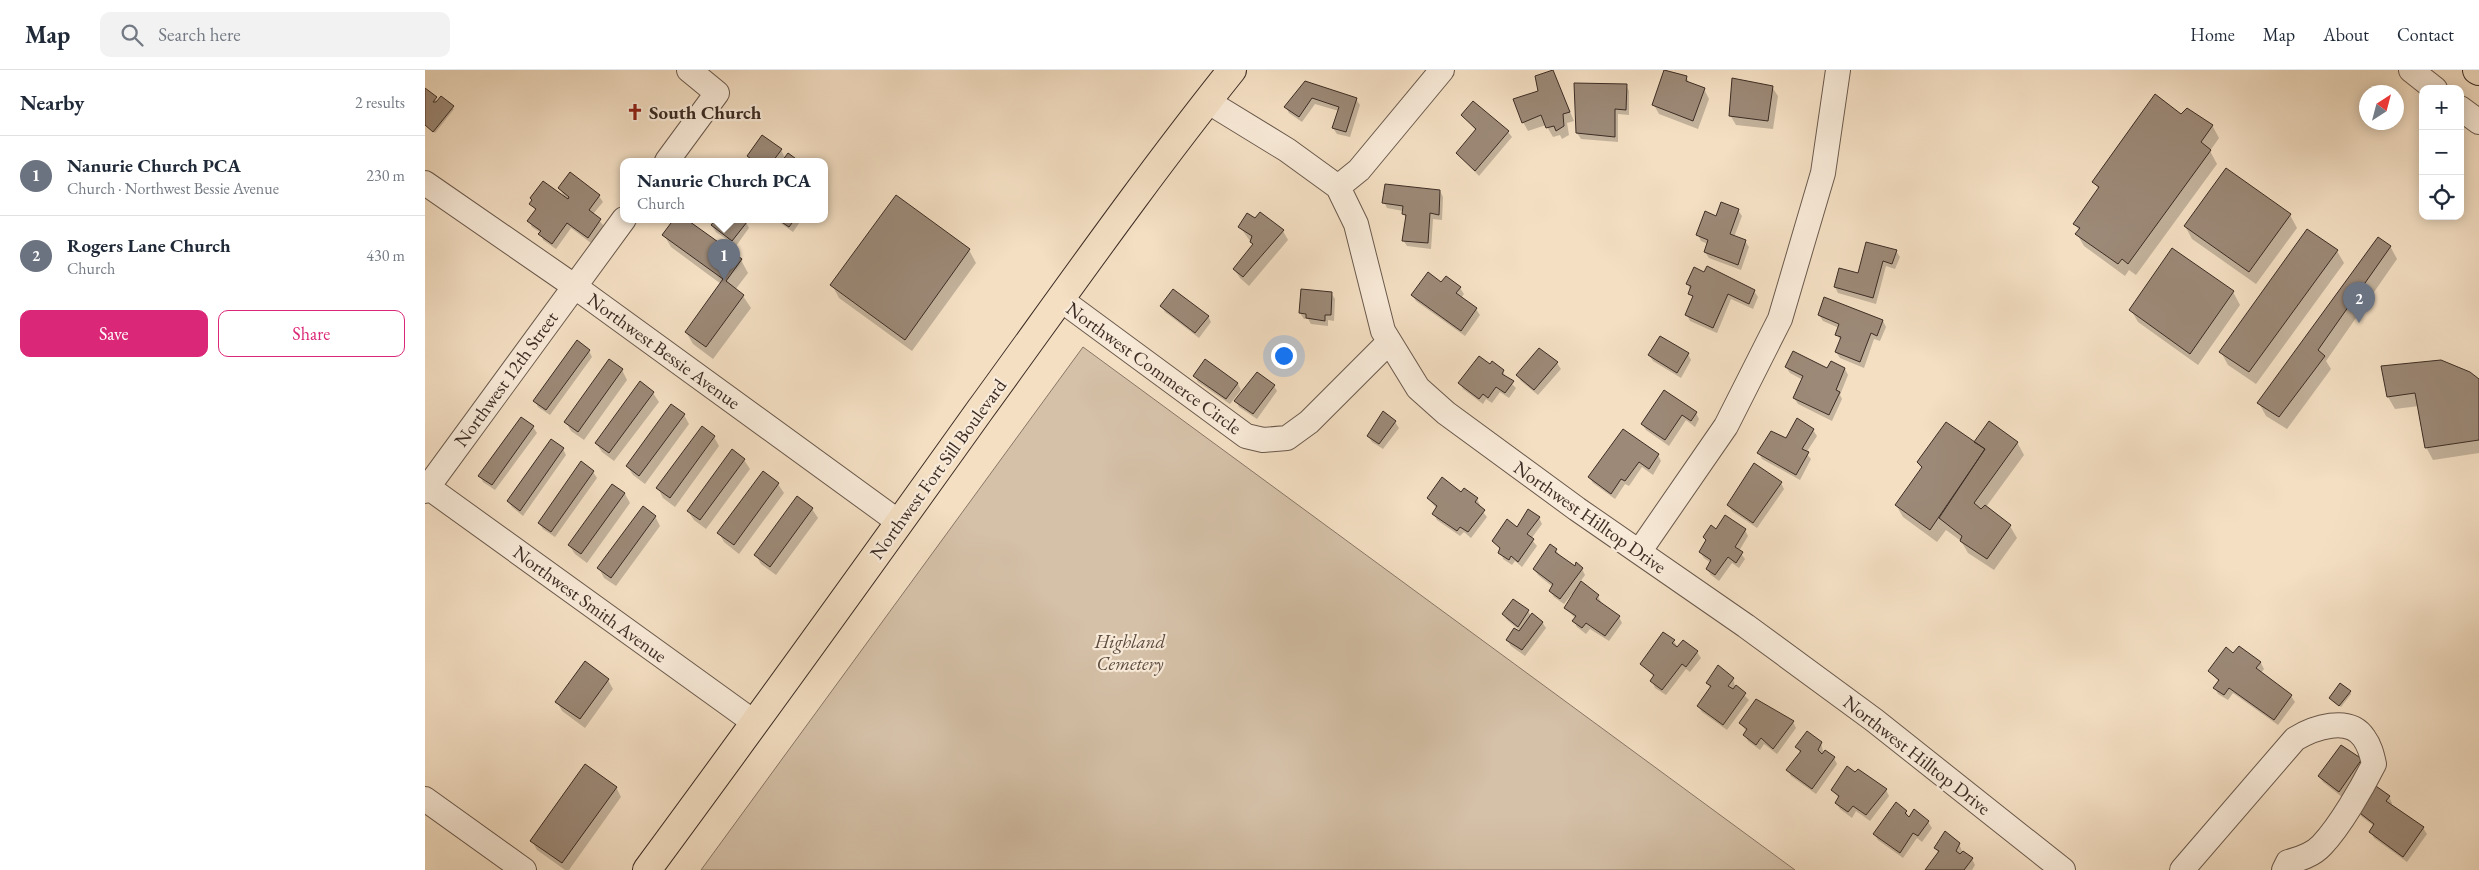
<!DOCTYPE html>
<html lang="en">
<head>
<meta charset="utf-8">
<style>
	:root { --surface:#fff; --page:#f2f2f3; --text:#1f2937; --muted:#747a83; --line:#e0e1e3; --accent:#db2777 }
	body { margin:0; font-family:"EB Garamond",serif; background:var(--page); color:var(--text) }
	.controls { position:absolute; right:15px; top:15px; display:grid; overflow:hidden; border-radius:10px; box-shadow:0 2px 12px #0003 }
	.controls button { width:45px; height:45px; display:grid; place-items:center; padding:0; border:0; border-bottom:1px solid var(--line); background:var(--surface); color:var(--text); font:25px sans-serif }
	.compass { position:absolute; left:1934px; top:15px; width:45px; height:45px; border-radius:50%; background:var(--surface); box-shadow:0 2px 12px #0003; rotate:36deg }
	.you { position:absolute; left:858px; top:285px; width:18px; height:18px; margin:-12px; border:4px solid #fff; border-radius:50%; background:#1a73e8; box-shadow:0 0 0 8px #1a73e833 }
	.badge { display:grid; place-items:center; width:32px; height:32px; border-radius:50%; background:var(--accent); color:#fff; font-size:16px; font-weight:700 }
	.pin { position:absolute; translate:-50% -41px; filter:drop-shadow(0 1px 2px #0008) }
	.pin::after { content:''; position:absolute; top:26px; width:18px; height:15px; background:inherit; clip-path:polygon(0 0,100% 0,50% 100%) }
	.popup { position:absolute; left:195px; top:88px; width:208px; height:65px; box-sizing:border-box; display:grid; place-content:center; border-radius:10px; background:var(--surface); filter:drop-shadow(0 1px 4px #0005); font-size:16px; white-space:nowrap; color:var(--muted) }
	.popup b { font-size:19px; color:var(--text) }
	.popup::after { content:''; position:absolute; left:50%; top:100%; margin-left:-10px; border:10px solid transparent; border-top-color:var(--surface) }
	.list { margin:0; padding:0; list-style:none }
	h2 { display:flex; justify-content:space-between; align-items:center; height:65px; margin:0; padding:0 20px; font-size:21px }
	h2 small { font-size:16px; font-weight:400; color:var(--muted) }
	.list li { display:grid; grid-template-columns:32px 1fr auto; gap:15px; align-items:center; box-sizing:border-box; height:80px; padding:0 20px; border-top:1px solid var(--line) }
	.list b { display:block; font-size:19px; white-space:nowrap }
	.list p { margin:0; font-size:16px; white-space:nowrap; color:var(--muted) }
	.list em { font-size:16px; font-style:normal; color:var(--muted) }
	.actions { display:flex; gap:10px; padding:15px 20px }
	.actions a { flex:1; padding:11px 0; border:1px solid var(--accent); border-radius:10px; text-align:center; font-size:18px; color:var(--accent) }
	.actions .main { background:var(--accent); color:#fff }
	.icon { flex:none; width:28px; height:28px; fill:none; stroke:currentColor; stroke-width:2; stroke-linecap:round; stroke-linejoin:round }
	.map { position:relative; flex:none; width:2054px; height:800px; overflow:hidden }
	header { display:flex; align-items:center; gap:30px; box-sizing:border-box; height:70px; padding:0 25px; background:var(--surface); border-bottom:1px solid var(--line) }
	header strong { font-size:24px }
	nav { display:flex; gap:28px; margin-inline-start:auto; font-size:18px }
	.search { width:350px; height:45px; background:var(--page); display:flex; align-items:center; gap:12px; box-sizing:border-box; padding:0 18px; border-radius:10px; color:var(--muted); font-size:19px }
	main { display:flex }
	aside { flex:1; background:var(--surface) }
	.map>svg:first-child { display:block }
	.green { fill:#d5c1a8; stroke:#887666 }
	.shadow { fill:#0003 }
	.building { fill:#9c8977; stroke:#3c2c24 }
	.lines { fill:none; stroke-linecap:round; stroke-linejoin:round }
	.minor-casing { stroke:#6a594c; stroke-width:26 }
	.major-casing { stroke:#3c2c24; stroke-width:30 }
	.highway-casing { stroke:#3c2c24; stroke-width:30 }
	.minor { stroke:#f8ead8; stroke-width:24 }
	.major { stroke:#f4dfc3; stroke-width:28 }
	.highway { stroke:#f4dfc3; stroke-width:28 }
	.labels { text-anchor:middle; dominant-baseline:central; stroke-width:4.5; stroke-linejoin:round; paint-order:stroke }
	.poi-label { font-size:19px; font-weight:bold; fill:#3c2c24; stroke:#f8ead8; text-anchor:start }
	.street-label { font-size:19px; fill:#3c2c24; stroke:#f8ead8 }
	.park-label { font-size:19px; font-style:italic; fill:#5b4a3e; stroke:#f8ead8 }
</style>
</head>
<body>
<header>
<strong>Map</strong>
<div class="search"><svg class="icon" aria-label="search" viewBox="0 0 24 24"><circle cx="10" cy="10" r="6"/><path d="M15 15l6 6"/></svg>Search here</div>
<nav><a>Home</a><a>Map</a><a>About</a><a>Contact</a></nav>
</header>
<main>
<aside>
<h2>Nearby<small>2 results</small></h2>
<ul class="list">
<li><span class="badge" style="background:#6b7280">1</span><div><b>Nanurie Church PCA</b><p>Church · Northwest Bessie Avenue</p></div><em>230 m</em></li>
<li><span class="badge" style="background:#6b7280">2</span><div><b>Rogers Lane Church</b><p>Church</p></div><em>430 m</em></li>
</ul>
<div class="actions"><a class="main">Save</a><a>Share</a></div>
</aside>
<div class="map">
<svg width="2054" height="800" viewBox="0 0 2054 800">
	<rect width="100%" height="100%" fill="#f4dfc3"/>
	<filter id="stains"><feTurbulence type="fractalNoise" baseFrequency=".004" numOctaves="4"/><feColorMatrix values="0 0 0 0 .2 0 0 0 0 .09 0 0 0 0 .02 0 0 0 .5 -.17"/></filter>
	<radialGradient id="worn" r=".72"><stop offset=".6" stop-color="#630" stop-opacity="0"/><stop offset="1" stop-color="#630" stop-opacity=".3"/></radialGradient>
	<path class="green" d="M658,277L1370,800H276Z"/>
	<path class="shadow" d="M1127,0L1149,51L1142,53L1144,65L1137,69L1135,65L1128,67L1121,55L1103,61L1098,52Z
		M1240,0L1261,7L1265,14L1279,19L1284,29L1273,59L1234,44L1229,35Z
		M881,13L931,29L935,35L925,67L912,64L908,58L914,41L890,34L877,52L864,43L861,37Z
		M1201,15L1204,21V45L1193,44V72L1156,69L1152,63Z
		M1347,17L1353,26L1348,59L1311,55L1305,45Z
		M0,19L13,32L29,39L10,63L0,55Z
		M1038,45L1083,62L1087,67L1054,106L1032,83L1051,61Z
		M1756,45L1787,55L1794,68L1785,81L1792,94L1711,205L1704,200L1700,206L1659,176L1652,164L1654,161L1650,154L1674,120L1669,112Z
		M356,80L360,88L363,85L372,91H326L324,86Z
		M135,119L174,126L178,132L168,144L179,156L166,173L146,158L131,179L118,170L116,163L107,157L104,151L111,141L106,134L140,128Z
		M1015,121L1018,127L1017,150L1008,149L1006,179L982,176L978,170L981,149L978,141L962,138L959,132Z
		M471,127L544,180L551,193L487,281L414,228L407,215Z
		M1313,140L1317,146L1309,167L1320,171L1324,177L1316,200L1284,188L1280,182L1283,174L1276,171L1273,165L1292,147Z
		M1865,145L1872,158L1831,214L1767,169L1760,156Z
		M251,149H258L316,190L323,203L310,220L318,226L326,238L288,289L268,274L261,262L296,214L246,177L239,165Z
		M292,149H316L321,152L324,158L311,176L291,162L287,156Z
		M350,149H377L368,162Z
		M815,157L858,161L863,170L824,216L815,208L809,199L828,175Z
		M1965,176L1972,189L1901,291L1906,299L1862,359L1841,346L1834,333Z
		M1747,179L1808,222L1815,235L1773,295L1713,252L1706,240Z
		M1471,181L1475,187L1470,199L1461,196L1451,234L1413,223L1410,217L1434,205Z
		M1912,181L1919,193L1831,314L1803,295L1796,282Z
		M1280,203L1329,221L1333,227L1328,239L1306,229L1292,263L1265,251L1262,245L1268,230L1263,214Z
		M1021,208L1035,218L1039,224L1036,228L1051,239L1055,245L1040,266L991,231L987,225L1017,214Z
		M906,223L910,229L909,251L903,250V256L886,254L883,249H879L875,243Z
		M1400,229L1458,251L1461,257L1455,271L1449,269L1439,298L1415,288L1411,282L1416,271L1412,265L1414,258L1398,251L1394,245Z
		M736,236L783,246L786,252L774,268L740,242Z
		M1114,279L1132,293L1136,299L1113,325L1096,311L1092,305Z
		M164,281L167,287L125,345L113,337L110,331Z
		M1263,284L1266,290L1256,308L1228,291L1224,285Z
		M780,290L813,314L816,320L805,334L773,312L770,306Z
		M1407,293L1420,299L1423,305L1415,325L1417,329L1407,351L1373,334L1369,328L1378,310L1365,303L1361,297L1403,300Z
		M1065,296L1078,301L1081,308L1091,318L1084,328L1075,322L1067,333L1061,329L1058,334L1038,319L1035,313Z
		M197,300L202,310L159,370L146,361L141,352Z
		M2054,310V383L2008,390L2001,377L1994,336L1970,339L1963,327Z
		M849,316L852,321L832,349L814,337L811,331Z
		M1240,321L1271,343L1274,349L1270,357L1261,350L1244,376L1221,360L1217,354Z
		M228,323L234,332L189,391L177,382L171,373Z
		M259,345L264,354L220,414L208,405L202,396Z
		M970,352L974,358L958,379L947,372L943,366Z
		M108,357L112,363L70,420L58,412L55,406Z
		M1388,360L1392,366L1381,383L1386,389L1375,410L1337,389L1334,383Z
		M289,367L294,376L250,437L238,428L233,418Z
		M1592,372L1599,385L1561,437L1585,456L1592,468L1569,500L1543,483L1536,471L1521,460L1512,472L1478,447L1471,435L1497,399L1493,393L1549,374Z
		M138,379L141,385L98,446L87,437L83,431Z
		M1233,385L1236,391L1228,405L1217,397L1204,416L1200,414L1190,429L1168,413L1164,407Z
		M319,390L325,399L281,459L269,450L263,441Z
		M168,402L172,408L130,467L118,459L114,453Z
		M338,403L353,414L359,423L314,484L299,472L294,463Z
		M1356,413L1359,419L1332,458L1307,441L1303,435Z
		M187,415L200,424L205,433L162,493L150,484L144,475Z
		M1036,424L1052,429L1055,435L1054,437L1062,447L1046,468L1039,462L1035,466L1012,450L1009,444L1012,439L1003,428Z
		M372,428L387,439L393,448L351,505L336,494L331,485Z
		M230,446L235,456L191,516L179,508L174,498Z
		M1114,448L1117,454L1106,469L1112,476L1097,497L1090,491L1087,495L1078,489L1076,480L1068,471Z
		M1320,460L1323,466L1314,481L1320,489L1314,498L1307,493L1294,511L1286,505L1282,499L1286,493L1279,488L1275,482L1291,461Z
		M1131,480L1135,486L1150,498L1157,499L1160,505L1155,512L1173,526L1176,532L1175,534L1194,547L1197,553L1184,571L1165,559L1161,564L1152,557L1149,551L1151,549L1140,538L1149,525L1147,524L1139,534L1129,527L1125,521L1128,517L1113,505L1109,499Z
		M1088,531L1103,541L1106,546L1117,552L1121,558L1100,586L1086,576L1082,570L1098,563L1082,550L1078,544Z
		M1249,571L1253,578L1272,582L1276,588L1265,602L1261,599L1241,625L1230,618L1227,611L1229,607L1217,594Z
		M1815,577L1836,593L1839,599L1836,603L1866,626L1870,632L1853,655L1808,623L1803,630L1793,624L1790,618L1794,612L1784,601L1808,585Z
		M1308,609L1310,616L1324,630L1302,660L1277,642L1273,636L1286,619L1282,613Z
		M183,610L188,619L160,658L137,641L132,632Z
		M1925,622L1926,624L1916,637L1907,630Z
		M1368,652L1371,658L1352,684L1339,674L1335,680L1323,671L1320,665L1322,662L1315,653Z
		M1396,673L1398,681L1409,688L1412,694L1391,724L1366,706L1363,700L1375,683L1372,677Z
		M1936,690L1940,696L1917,727L1898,712L1894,706Z
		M191,717L196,727L144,800H140L112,780L107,771Z
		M1407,720H1461L1464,726L1445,751L1431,741L1427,748L1415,739L1411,733L1414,728Z
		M1964,727L1967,733L1966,735L1998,758L2002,764L1982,792L1949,768L1946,762L1949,756L1936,746L1933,740Z
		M1481,741L1484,748L1503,752L1507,758L1497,772L1492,768L1478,788L1453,770L1449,764Z
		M1534,774L1537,781L1547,789L1550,795L1547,800H1501L1514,784L1510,778Z"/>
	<path class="building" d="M1128,0L1145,42L1138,44L1139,56L1131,61L1129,56L1121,58L1116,45L1097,53L1088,29L1113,21L1110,6Z
		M1239,0L1262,6L1261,11L1280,18L1268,51L1227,35Z
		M1307,8L1348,16L1343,51L1304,46Z
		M880,11L932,28L921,62L907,58L914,37L887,28L874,47L859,37Z
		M1149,13L1202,14L1201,40L1190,39V67L1151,63Z
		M0,18L12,27L8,32H11L16,26L29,36L8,62L0,55Z
		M1730,24L1756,44L1762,38L1788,55L1776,72L1786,80L1703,194L1697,189L1693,194L1650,164L1655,158L1648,154L1674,117L1667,112Z
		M1048,31L1084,61L1050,101L1031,83L1051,59L1036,45Z
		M337,65L357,79L348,91H329L322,86Z
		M363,83L374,91H357Z
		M1801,98L1866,144L1824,202L1759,156Z
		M145,102L175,125L164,140L176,149L163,168L142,153L127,174L113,164L116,161L102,151L111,139L104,134L107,130L105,128L118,111L143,129L144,127L133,118Z
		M960,114L1015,120L1014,145L1005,143L1003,173L977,171L981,145L977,144L978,136L957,133Z
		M471,125L545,179L480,270L405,215Z
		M1296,132L1314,139L1305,164L1321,170L1313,195L1279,182L1283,170L1271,165L1280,141L1291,146Z
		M835,142L859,160L818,207L808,199L828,174L825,172L827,166L813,157L822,143L830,148Z
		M249,149H261L317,189L301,211L319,225L281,277L260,262L298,209L237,165Z
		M291,149H318L322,152L307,171L286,155Z
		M352,149H370L364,157Z
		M1882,159L1913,180L1824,302L1794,282Z
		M1953,167L1966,176L1893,280L1900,286L1854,347L1832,333Z
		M1441,172L1472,180L1467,194L1458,191L1448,228L1409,217L1414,198L1433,203Z
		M1747,178L1809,221L1765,284L1704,240Z
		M1282,196L1330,220L1324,234L1303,224L1288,258L1260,245L1268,226L1263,224L1266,216L1261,214L1269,197L1279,202Z
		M1003,202L1016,212L1021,206L1036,217L1031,223L1052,238L1036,261L986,225Z
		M748,219L784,246L770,263L735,236Z
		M876,219L907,222L906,245H900V251L881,248V244L874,243Z
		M1399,227L1458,250L1452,266L1446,263L1435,292L1410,282L1416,267L1410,265L1414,254L1393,245Z
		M1235,266L1264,283L1252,303L1223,285Z
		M152,270L165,280L121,340L108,331Z
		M1114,278L1133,292L1109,320L1091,305Z
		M1368,281L1402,298L1406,291L1420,298L1411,320L1415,322L1404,345L1368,328L1378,306L1360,297Z
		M1054,286L1065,294L1067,291L1079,300L1077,304L1089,311L1080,323L1071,317L1063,328L1058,324L1054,329L1033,313Z
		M184,289L198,299L153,362L139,352Z
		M780,289L813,313L801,329L768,306Z
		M2016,290L2045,302L2054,309V370L2000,378L1990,323L1962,327L1956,296Z
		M832,302L850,315L828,344L809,331Z
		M215,311L229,322L184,383L170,373Z
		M1239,320L1272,342L1266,351L1257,345L1240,370L1216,354Z
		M246,334L260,344L214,406L201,396Z
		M958,341L971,351L954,374L942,366Z
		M96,347L109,356L67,415L53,406Z
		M1372,348L1389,359L1377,379L1384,382L1371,405L1332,383L1346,361L1361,368Z
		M1564,351L1593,372L1549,433L1556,439L1560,435L1586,455L1562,489L1535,471L1537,466L1514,448L1560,379L1549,372Z
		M1521,352L1560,379L1505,460L1470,435L1497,397L1492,392Z
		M277,356L290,366L245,428L231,418Z
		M1198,359L1234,384L1224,399L1214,392L1200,411L1196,409L1186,424L1163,407Z
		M126,369L139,378L95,441L82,431Z
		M307,379L320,389L275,450L262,441Z
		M156,391L169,401L126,462L113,453Z
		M1329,393L1357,412L1328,453L1302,435Z
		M338,401L354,413L309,475L292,463Z
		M1017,407L1036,422L1039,418L1053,428L1050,432L1060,440L1043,462L1035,457L1032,461L1007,444L1012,436L1002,428Z
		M187,414L200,423L156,484L143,475Z
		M372,426L388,438L345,497L329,485Z
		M218,436L231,446L186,508L172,498Z
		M1103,439L1115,447L1102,464L1109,469L1093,492L1086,486L1084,490L1073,483L1075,478L1067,471L1082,449L1092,457Z
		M1300,445L1321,459L1310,477L1318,482L1311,493L1303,487L1290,505L1281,499L1286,490L1274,482L1281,470L1278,467L1286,455L1291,459Z
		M1125,474L1132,479L1130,482L1150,496L1151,492L1158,498L1135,529L1124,521L1128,514L1108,499Z
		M1156,511L1174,525L1171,529L1195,546L1180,566L1161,553L1157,558L1147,551L1151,546L1139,538Z
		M1088,529L1104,540L1093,557L1077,544Z
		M1107,543L1118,552L1097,580L1081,570L1089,558L1094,561Z
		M1238,562L1250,570L1247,573L1252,577L1258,570L1273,581L1261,597L1257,594L1237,620L1225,611L1229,605L1215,594Z
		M1814,576L1836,592L1831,598L1867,625L1849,650L1804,618L1799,625L1788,618L1794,610L1783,601L1801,577L1808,583Z
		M160,591L184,609L155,649L130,632Z
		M1293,595L1309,608L1303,616L1308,619L1311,615L1321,623L1298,655L1272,636L1286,616L1281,613Z
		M1915,613L1926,621L1914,636L1904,628Z
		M1331,629L1369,651L1348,679L1336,668L1331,675L1318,665L1322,659L1314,653Z
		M1382,661L1397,672L1393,680L1397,684L1400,680L1410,687L1387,719L1361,700L1376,681L1370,677Z
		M1916,675L1937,689L1914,722L1893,706Z
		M160,694L192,717L137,793L105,771Z
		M1422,696L1430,702L1433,699L1462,719L1441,745L1428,736L1423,742L1410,733L1414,726L1406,720Z
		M1948,714L1965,726L1961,731L1999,757L1978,787L1944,762L1949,754L1931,740Z
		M1471,732L1482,741L1480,743L1484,747L1489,739L1504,751L1493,766L1488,763L1475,783L1448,764Z
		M1520,761L1535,773L1531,781L1535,784L1538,781L1548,788L1539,800H1500L1514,781L1509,778Z"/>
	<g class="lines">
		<g class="minor-casing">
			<path id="minor" d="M1986,0L2010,19
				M782,31L862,80L913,117L931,154L958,261L993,318L1021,343L1152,439L1321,556L1449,650L1638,800
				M2035,38L2054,52
				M242,91L292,23L264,0
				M0,113L149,216L475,453
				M913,117L934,100L1017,0
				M635,229L821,366L838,370L862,368L884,352L964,272
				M0,415L330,653
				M0,421L199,149
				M1214,482L1301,356L1355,249L1398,103L1413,0
				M0,729L99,800
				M1757,800L1870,669C1888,658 1924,645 1939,668C1945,676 1947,685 1949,694C1937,718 1915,756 1897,775C1888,785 1875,789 1863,792L1859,800"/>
		</g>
		<g class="major-casing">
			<path id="major" d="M222,800C334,648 445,494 555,340C638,226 719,110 807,0"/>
		</g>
		<g class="highway-casing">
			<path id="highway" d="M2052,0L2054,1"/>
		</g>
		<use href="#minor" class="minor"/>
		<use href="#major" class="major"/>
		<use href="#highway" class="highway"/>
	</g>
	<defs>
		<g id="church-bare" transform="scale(1.35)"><path d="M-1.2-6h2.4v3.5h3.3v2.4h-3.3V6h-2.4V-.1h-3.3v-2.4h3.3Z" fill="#8f2418" stroke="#f8ead8" stroke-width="2.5" paint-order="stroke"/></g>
	</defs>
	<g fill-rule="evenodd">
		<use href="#church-bare" x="210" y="42"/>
	</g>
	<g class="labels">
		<g class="poi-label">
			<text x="224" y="42">South Church</text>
		</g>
		<g class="street-label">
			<text transform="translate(239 281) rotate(36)">Northwest Bessie Avenue</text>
			<text transform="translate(729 298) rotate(36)">Northwest Commerce Circle</text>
			<text transform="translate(81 309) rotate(-54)">Northwest 12th Street</text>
			<text transform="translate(513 399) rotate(-54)">Northwest Fort Sill Boulevard</text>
			<text transform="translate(1165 447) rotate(35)">Northwest Hilltop Drive</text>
			<text transform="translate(165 534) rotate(36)">Northwest Smith Avenue</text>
			<text transform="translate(1492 685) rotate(38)">Northwest Hilltop Drive</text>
		</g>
		<g class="park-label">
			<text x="705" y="571">Highland<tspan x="705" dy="22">Cemetery</tspan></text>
		</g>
	</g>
	<rect width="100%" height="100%" filter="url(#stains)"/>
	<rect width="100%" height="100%" fill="url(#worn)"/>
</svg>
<div class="controls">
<button>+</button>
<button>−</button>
<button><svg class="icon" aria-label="locate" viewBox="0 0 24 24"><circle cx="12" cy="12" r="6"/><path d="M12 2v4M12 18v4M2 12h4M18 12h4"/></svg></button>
</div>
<svg class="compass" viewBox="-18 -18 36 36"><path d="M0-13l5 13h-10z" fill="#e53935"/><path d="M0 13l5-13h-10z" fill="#747a83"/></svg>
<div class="you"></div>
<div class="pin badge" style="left:299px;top:210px;background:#6b7280">1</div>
<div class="popup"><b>Nanurie Church PCA</b>Church</div>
<div class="pin badge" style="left:1934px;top:253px;background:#6b7280">2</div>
</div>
</main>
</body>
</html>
